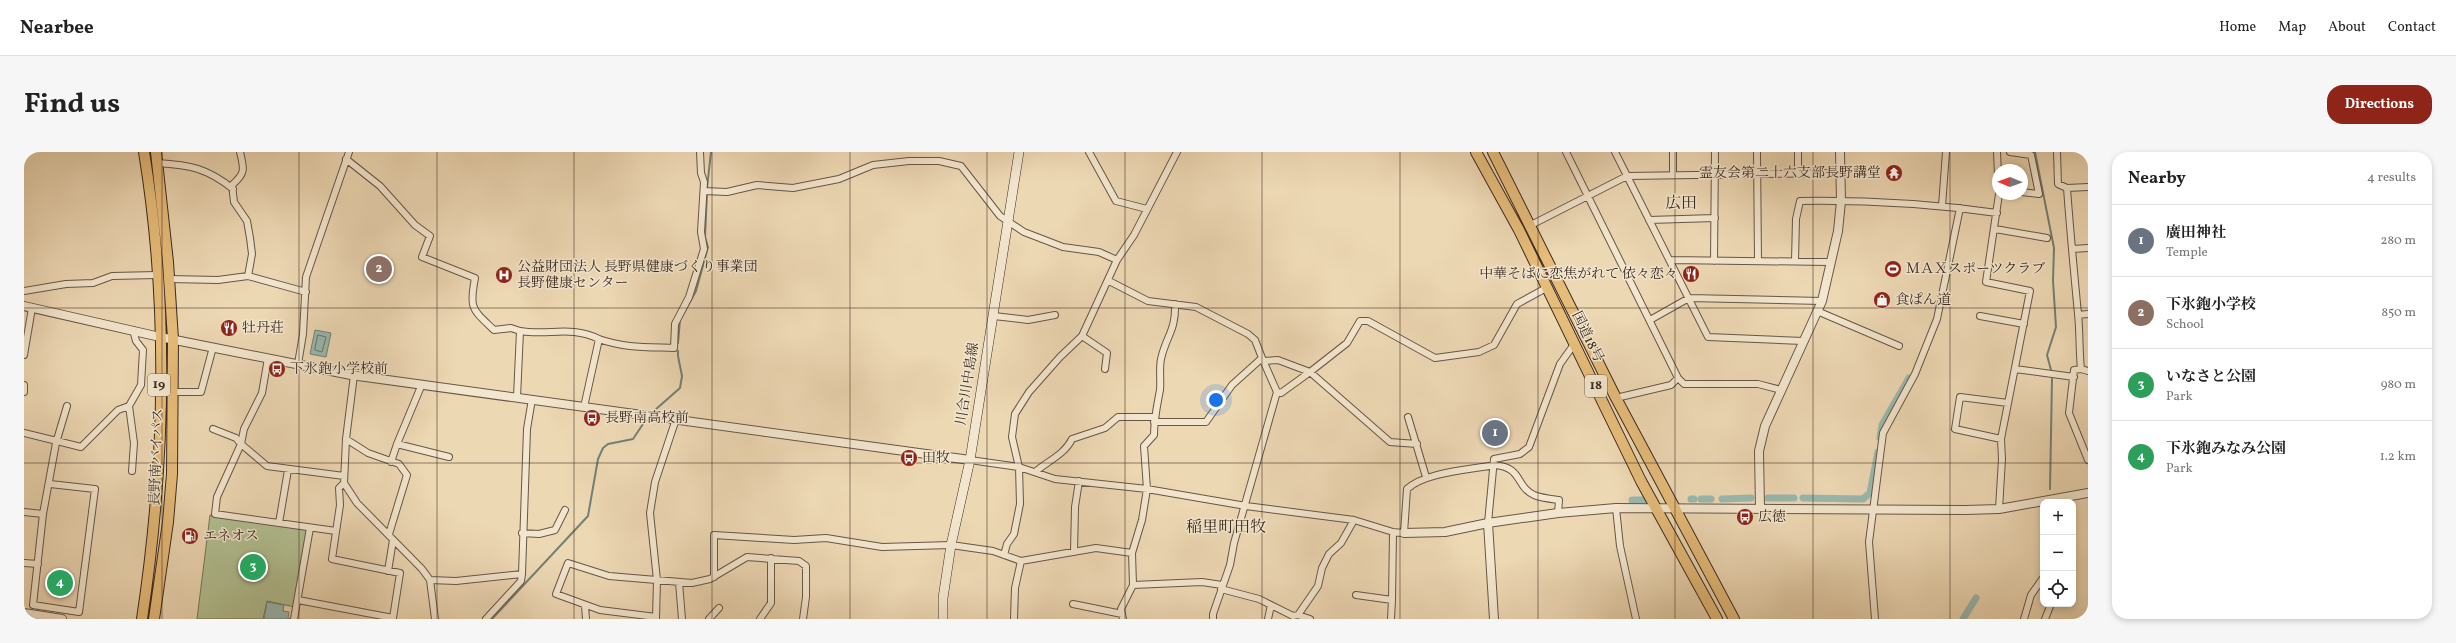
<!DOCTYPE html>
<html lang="en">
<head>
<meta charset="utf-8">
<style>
	:root { --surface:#fff; --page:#f6f6f6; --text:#222; --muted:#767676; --line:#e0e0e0; --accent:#8f2418 }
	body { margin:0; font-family:Vollkorn,"Noto Serif JP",serif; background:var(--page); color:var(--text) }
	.controls { position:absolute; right:12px; bottom:12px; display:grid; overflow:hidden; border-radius:8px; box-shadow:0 2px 6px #0003 }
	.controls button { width:36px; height:36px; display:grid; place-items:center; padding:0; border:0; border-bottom:1px solid var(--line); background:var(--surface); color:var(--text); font:20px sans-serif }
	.compass { position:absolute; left:1968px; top:12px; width:36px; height:36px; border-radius:50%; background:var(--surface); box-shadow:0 2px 6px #0003; rotate:271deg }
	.you { position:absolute; left:1192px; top:248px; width:14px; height:14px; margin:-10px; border:3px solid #fff; border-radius:50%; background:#1a73e8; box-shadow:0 0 0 6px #1a73e833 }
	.badge { display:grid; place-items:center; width:26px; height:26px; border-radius:50%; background:var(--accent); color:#fff; font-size:13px; font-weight:700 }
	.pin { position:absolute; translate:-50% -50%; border:2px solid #fff; box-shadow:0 1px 4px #0006 }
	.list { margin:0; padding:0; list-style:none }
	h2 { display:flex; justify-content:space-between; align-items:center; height:52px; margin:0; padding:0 16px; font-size:17px }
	h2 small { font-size:13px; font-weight:400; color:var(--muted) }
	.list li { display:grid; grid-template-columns:26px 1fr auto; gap:12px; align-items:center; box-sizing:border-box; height:72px; padding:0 16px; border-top:1px solid var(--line) }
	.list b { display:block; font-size:15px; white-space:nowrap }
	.list p { margin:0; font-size:13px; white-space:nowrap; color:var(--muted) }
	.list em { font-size:13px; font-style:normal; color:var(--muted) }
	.icon { flex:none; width:22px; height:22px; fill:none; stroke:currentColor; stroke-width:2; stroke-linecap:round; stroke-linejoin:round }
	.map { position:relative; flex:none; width:2064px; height:467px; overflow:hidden; border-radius:16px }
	header { display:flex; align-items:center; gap:24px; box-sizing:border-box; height:56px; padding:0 20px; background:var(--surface); border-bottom:1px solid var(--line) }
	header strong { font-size:19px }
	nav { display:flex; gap:22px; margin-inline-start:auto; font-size:14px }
	.intro { display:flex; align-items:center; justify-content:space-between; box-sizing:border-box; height:96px; padding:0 24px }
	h1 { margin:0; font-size:28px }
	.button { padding:10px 18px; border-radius:16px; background:var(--accent); color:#fff; font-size:14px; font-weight:700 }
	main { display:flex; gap:24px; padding:0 24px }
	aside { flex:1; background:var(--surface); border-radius:16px; box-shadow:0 2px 6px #0003 }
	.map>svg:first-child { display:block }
	.green { fill:#b2c092; stroke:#76755a }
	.water { fill:#99b9af; stroke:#738076 }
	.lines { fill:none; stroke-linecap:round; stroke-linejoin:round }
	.shore { stroke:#6a7268; stroke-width:1 }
	.stream { stroke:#738076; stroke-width:2 }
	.canal { stroke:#99b9af; stroke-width:7 }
	.minor-casing { stroke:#685646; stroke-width:8 }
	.tertiary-casing { stroke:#685646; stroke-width:10 }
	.secondary-casing { stroke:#3b2a21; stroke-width:10 }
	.trunk-casing { stroke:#3b2a21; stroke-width:12 }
	.minor { stroke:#f3e6ce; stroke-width:6 }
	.tertiary { stroke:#f3e6ce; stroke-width:8 }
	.secondary { stroke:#f3e6ce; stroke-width:9 }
	.trunk { stroke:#e6bc7a; stroke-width:10 }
	.grid { fill:none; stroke:#3b2a21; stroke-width:1; stroke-opacity:0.55 }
	.labels { text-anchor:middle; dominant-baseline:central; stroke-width:3; stroke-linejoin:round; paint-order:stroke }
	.shield { fill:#f3e6ce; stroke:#726255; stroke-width:1 }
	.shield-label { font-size:13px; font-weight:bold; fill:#3b2a21 }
	.poi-label { font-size:14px; fill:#3b2a21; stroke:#f3e6ce; text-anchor:start }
	.street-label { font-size:14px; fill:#3b2a21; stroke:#f3e6ce }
	.quarter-label { font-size:16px; fill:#3b2a21; stroke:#f3e6ce }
</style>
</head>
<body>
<header>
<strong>Nearbee</strong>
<nav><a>Home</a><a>Map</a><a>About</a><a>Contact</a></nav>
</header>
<div class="intro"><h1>Find us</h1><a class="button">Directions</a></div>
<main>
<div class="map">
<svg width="2064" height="467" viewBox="0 0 2064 467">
	<rect width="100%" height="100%" fill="#edd8b4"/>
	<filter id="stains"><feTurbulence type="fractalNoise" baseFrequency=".005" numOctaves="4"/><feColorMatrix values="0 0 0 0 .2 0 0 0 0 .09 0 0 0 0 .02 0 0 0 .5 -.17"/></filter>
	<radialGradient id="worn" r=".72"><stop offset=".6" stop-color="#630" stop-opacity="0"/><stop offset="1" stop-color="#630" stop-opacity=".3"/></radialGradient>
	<path class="green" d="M186,363L282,377L283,380L271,455L243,449L239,467H173Z"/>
	<path class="water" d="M291,178L307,181L302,205L286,202Z
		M243,450L260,453L259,459L265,460L264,466L267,467H240Z"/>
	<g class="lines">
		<path class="shore" d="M294,183L302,185L298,200L291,198Z"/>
		<path class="stream" d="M2011,0L2030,96L2029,129L2032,175L2023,203L2027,218
			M683,36L687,0
			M654,191L656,168L672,139L684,95L681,85L683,42
			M654,199V204
			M631,258L656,236L658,224L654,204
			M2026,337L2028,227
			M468,467L564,364L574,307L579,296L584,292L609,287L621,269"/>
		<path class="canal" d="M1856,286L1858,273L1885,226
			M1744,346H1770
			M1779,346L1839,347L1846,341L1854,300
			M1667,347H1670
			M1677,347H1687
			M1698,347L1727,346
			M1608,348H1619
			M1939,467L1952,446"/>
		<g class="minor-casing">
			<path id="minor" d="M216,0C220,17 222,21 208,33L210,50L223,69L226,86L228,102L224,124
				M1065,0L1092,49L1123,57
				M1542,0L1654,226L1660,232H1734L1757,238
				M1591,0L1684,185L1779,189
				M1733,0L1734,109
				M1973,0L1974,23
				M1986,0L2007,3L2015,42L1998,40
				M2033,0L2034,32L2043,36L2064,35
				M322,7L356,34L391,73L406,84L398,105L451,126C445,157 448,157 470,178L487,176L496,179L493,245
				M133,11C166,13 183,16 209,37
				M1774,21V0
				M1649,23V0
				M2043,36C2046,78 2050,120 2054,162C2056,180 2055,198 2057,217L2064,219
				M680,39L703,40L733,33L769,36L815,27L849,13L885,9H915L937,14L976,64L1000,80L1039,95L1075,100L1093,108
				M1975,42L1962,130L2006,139L1977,287L1978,307L1975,357
				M1918,54L1922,0
				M1625,68L1691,66
				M1507,73L1603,24L1815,21
				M1971,77L2023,86
				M2048,97L2064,96
				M1646,108L1805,110
				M1690,109L1691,0
				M1771,109L1772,67L1776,49C1842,48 1908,52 1973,61
				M145,127L194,128L224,124L282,140
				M1085,129L1124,149L1172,155L1224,182L1231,188L1238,206
				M0,139L42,132L69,131L88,124L133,123
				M1793,159L1875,194
				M2054,163L2064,162
				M970,164L1004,168L1031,163
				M1956,164L2000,172
				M1626,168L1665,146L1798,149
				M496,179C525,184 546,173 575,187
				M1058,184L1083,201L1081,217
				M0,203L8,156
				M244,206L238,241L220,277L217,292L243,314L320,324
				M1239,209L1254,208L1286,220L1323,191L1336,169H1344L1411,206L1455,200L1470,193L1493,152L1524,135
				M274,212L279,182L282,125L325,0
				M1991,217L2050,225
				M2057,217L2050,218L2045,261L2064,308
				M330,223L322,287L320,331L333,351L398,417L406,428L411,467
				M0,233V240
				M148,240H177L189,195
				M1253,240L1257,241L1286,220L1366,290L1393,292
				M1592,246L1647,233L1654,226
				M560,255L575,187C599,196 625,195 650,196L651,172L665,145L680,97L677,80L680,30L677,21L676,0
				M1384,265L1402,325
				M1130,270H1182L1208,233L1238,206L1253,240L1210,391L1206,413L1189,462V467
				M189,277L212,286L217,292L193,345L191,362L312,379
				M0,281L57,295L94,258L105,254
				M322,287L344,301L375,312L383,323L365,382
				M1977,287L1931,277L1936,245L1984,251
				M373,292L398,232
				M946,308L995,315L1031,327L1123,337L1222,354L1330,368L1369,380L1380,381L1383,337C1401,320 1445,318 1470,313C1499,315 1491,334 1510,343C1517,346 1527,347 1535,348L1534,361
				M367,310L373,292L425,305
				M108,319L110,291L105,254L117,233L119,198L112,189L109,178
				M1011,320C1024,309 1041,302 1048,287L1081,276L1094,265H1130
				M26,332L71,337L55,460L9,453L19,362L32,291L43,254
				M1592,356L1596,394L1612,467
				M0,360L19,362
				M255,371L264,318
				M1464,371L1470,307L1496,302L1505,295L1536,212L1551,191
				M498,381L515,382L531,378L541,358
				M1050,400L1051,355L1055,329
				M980,403L983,392L990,382L996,352L995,315L988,285L991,262L1005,240L1036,205L1058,184L1093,108L1110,83L1153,0
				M0,411L14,412
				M364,419L369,388
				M690,425V383L770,388L802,386L858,395L927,393L969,399L997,409
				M406,428L432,429L498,422L503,277L508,247
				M655,430L658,467
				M1109,433L1108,401L1118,368L1123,337L1120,294L1130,283C1130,267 1133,254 1136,238C1137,228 1135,217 1137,207C1142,184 1152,179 1151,152
				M1197,437L1235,447L1269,464L1274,463L1294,434L1298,416L1305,402L1317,391L1330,368
				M1332,443L1368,448L1367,467
				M274,448L369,466L376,421L308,407L316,353L315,336L320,331
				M1368,448L1369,380
				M1049,452L1098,462
				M561,454L562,467
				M1274,463L1286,467
				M632,465L576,458L532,442L544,411L585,424L668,431L686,427L723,405L775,409L782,414V445L779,467
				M270,467L286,376
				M462,467L497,429L498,422
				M632,467L633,428L626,361L631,330L652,267
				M685,467L695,456
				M736,467L747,451V406
				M990,467L991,436L997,409L1072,396L1108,401
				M1099,467L1097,457L1109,433L1178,430L1198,433
				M1244,467L1247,453
				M1851,467L1845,390L1859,281L1891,222L1913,167L1936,56
				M2000,467L2007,443L2019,426
				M2021,467L2027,452"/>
		</g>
		<g class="tertiary-casing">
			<path id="tertiary" d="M0,154L136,185L327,223L946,308
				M1736,357L1735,299L1741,274L1798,149L1814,79L1817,49L1816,0
				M1464,371L1470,467
				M1380,381L1421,380L1464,371L1534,361L1592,356L1941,358L1975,357L2064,341
				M0,461L38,467"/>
		</g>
		<g class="secondary-casing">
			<path id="secondary" d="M919,467V446L927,393L946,308L995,0"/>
		</g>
		<g class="trunk-casing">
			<path id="trunk" d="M1452,0L1495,78L1617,329L1693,467
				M1469,0L1592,246L1710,467
				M118,467C141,314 145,153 120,0
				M130,467L144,370L148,322L149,187L144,110L132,0"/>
		</g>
		<use href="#minor" class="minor"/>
		<use href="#tertiary" class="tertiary"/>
		<use href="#secondary" class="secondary"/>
		<use href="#trunk" class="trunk"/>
	</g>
	<path class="grid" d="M138,0V467M275,0V467M413,0V467M550,0V467M688,0V467M826,0V467M963,0V467M1101,0V467M1238,0V467M1376,0V467M1514,0V467M1651,0V467M1789,0V467M1926,0V467M0,156H2064M0,311H2064"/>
	<defs>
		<g id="temple-disc" transform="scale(0.9)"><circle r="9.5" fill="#8f2418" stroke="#f3e6ce"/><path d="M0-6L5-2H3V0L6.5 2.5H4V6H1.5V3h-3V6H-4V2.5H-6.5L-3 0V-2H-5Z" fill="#fff"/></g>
		<g id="stadium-disc" transform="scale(0.9)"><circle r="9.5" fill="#8f2418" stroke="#f3e6ce"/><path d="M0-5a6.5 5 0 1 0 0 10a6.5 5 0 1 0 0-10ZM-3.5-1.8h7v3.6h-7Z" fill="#fff"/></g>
		<g id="restaurant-disc" transform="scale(0.9)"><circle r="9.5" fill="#8f2418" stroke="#f3e6ce"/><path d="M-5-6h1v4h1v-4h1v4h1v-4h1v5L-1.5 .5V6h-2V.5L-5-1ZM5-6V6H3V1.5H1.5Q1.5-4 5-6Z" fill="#fff"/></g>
		<g id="hospital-disc" transform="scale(0.9)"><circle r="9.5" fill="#8f2418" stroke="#f3e6ce"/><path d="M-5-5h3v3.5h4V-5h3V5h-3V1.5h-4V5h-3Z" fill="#fff"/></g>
		<g id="shop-disc" transform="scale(0.9)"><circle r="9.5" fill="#8f2418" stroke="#f3e6ce"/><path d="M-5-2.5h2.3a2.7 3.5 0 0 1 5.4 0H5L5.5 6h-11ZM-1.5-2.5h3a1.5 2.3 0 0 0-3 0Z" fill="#fff"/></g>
		<g id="bus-disc" transform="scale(0.9)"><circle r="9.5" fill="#8f2418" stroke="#f3e6ce"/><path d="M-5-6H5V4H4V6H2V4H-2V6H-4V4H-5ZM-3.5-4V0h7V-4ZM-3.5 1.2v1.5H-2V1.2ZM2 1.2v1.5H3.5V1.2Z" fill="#fff"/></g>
		<g id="fuel-disc" transform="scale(0.9)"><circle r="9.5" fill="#8f2418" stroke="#f3e6ce"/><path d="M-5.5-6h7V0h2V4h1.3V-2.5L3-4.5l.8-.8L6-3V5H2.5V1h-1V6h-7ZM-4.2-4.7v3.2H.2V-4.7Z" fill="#fff"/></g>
	</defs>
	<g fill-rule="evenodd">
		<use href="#temple-disc" x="1870" y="21"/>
		<use href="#stadium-disc" x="1869" y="117"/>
		<use href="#restaurant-disc" x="1667" y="122"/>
		<use href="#hospital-disc" x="480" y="123"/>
		<use href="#shop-disc" x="1858" y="148"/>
		<use href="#restaurant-disc" x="205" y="176"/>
		<use href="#bus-disc" x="253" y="217"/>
		<use href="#bus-disc" x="568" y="266"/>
		<use href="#bus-disc" x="885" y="306"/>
		<use href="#bus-disc" x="1721" y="365"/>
		<use href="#fuel-disc" x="166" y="384"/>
	</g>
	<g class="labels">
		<g class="shield">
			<rect x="124" y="222" width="22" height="22" rx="3"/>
			<rect x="1561" y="223" width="22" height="22" rx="3"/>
		</g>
		<g class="shield-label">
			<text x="135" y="233">19</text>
			<text x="1572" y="234">18</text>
		</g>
		<g class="poi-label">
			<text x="1857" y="21" text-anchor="end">霊友会第二十六支部長野講堂</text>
			<text x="493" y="115">公益財団法人 長野県健康づくり事業団<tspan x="493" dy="16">長野健康センター</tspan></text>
			<text x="1882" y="117">ＭＡＸスポーツクラブ</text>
			<text x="1654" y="122" text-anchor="end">中華そばに恋焦がれて 依々恋々</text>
			<text x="1871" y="148">食ぱん道</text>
			<text x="218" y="176">牡丹荘</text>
			<text x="266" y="217">下氷鉋小学校前</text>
			<text x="581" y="266">長野南高校前</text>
			<text x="898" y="306">田牧</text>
			<text x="1734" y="365">広徳</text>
			<text x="179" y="384">エネオス</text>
		</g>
		<g class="street-label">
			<text transform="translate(1563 185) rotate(64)">国道18号</text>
			<text transform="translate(944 232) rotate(-81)">川合川中島線</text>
			<text transform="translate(133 305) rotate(-88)">長野南バイパス</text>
		</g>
		<g class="quarter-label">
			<text x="1657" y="52">広田</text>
			<text x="1202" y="376">稲里町田牧</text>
		</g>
	</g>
	<rect width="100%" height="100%" filter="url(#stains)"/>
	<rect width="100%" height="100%" fill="url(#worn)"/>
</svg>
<div class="controls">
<button>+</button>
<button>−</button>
<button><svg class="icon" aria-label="locate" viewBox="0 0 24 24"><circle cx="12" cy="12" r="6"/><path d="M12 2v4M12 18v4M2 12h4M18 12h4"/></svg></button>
</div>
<svg class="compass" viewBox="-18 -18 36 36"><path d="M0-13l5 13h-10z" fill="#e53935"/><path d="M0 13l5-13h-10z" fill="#767676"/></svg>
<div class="you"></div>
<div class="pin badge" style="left:1471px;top:281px;background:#6b7280">1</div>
<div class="pin badge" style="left:355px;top:117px;background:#8d6e63">2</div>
<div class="pin badge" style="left:229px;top:415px;background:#2e9e5b">3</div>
<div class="pin badge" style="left:36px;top:431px;background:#2e9e5b">4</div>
</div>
<aside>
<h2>Nearby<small>4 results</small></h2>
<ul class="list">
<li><span class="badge" style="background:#6b7280">1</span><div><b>廣田神社</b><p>Temple</p></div><em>280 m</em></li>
<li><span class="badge" style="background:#8d6e63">2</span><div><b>下氷鉋小学校</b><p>School</p></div><em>850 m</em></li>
<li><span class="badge" style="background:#2e9e5b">3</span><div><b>いなさと公園</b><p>Park</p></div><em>980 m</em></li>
<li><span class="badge" style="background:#2e9e5b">4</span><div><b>下氷鉋みなみ公園</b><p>Park</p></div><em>1.2 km</em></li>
</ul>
</aside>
</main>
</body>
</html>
